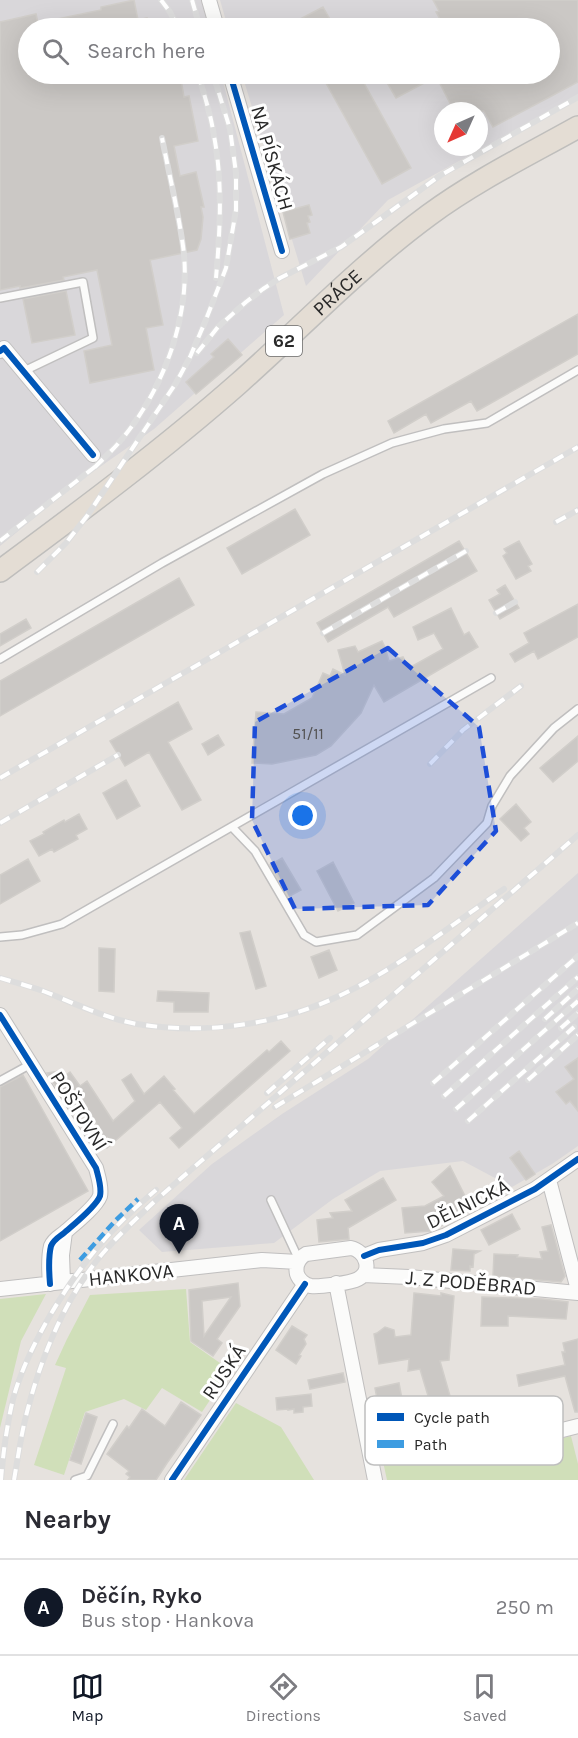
<!DOCTYPE html>
<html lang="en">
<head>
<meta charset="utf-8">
<style>
	:root { --surface:#fff; --page:#f2f2f3; --text:#2b2b33; --muted:#7c7c81; --line:#e1e1e2; --accent:#111827 }
	body { margin:0; font-family:Karla,sans-serif; background:var(--page); color:var(--text) }
	.compass { position:absolute; left:434px; top:102px; width:54px; height:54px; border-radius:50%; background:var(--surface); box-shadow:0 6px 24px #0002; rotate:225deg }
	.you { position:absolute; left:303px; top:816px; width:21px; height:21px; margin:-15px; border:4px solid #fff; border-radius:50%; background:#1a73e8; box-shadow:0 0 0 9px #1a73e833 }
	.badge { display:grid; place-items:center; width:39px; height:39px; border-radius:50%; background:var(--accent); color:#fff; font-size:20px; font-weight:700 }
	.pin { position:absolute; translate:-50% -50px; filter:drop-shadow(0 2px 3px #0008) }
	.pin::after { content:''; position:absolute; top:32px; width:21px; height:18px; background:inherit; clip-path:polygon(0 0,100% 0,50% 100%) }
	.list { margin:0; padding:0; list-style:none }
	h2 { display:flex; justify-content:space-between; align-items:center; height:78px; margin:0; padding:0 24px; font-size:26px }
	h2 small { font-size:20px; font-weight:400; color:var(--muted) }
	.list li { display:grid; grid-template-columns:39px 1fr auto; gap:18px; align-items:center; box-sizing:border-box; height:96px; padding:0 24px; border-top:2px solid var(--line) }
	.list b { display:block; font-size:22px; white-space:nowrap }
	.list p { margin:0; font-size:20px; white-space:nowrap; color:var(--muted) }
	.list em { font-size:20px; font-style:normal; color:var(--muted) }
	.icon { flex:none; width:33px; height:33px; fill:none; stroke:currentColor; stroke-width:2; stroke-linecap:round; stroke-linejoin:round }
	.map { position:relative; flex:none; width:578px; height:1480px; overflow:hidden }
	.search { position:absolute; background:var(--surface); box-shadow:0 6px 24px #0002; left:18px; right:18px; top:18px; height:66px; display:flex; align-items:center; gap:15px; box-sizing:border-box; padding:0 21px; border-radius:33px; color:var(--muted); font-size:22px }
	.sheet { height:174px; background:var(--surface) }
	nav { display:flex; justify-content:space-around; align-items:center; box-sizing:border-box; height:84px; border-top:2px solid var(--line); background:var(--surface); font-size:16px; color:var(--muted) }
	nav a { display:grid; justify-items:center; gap:3px }
	nav .on { color:var(--accent) }
	.map>svg:first-child { display:block }
	.industrial { fill:#d9d7da; fill-rule:evenodd }
	.green { fill:#d0dfb9 }
	.building { fill:#cbc8c5; stroke:#d1ceca; stroke-width:1.5; fill-rule:evenodd }
	.lines { fill:none; stroke-linecap:round; stroke-linejoin:round }
	.lane-casing { stroke:#c0bfbf; stroke-width:10 }
	.street-casing { stroke:#c0bfbf; stroke-width:16 }
	.primary-casing { stroke:#bfbebc; stroke-width:24 }
	.lane { stroke:#fbfbfa; stroke-width:7 }
	.street { stroke:#fbfbfa; stroke-width:14 }
	.primary { stroke:#e4ddd4; stroke-width:21 }
	.rail-casing { stroke:#ddd; stroke-width:6 }
	.rail { stroke:#fff; stroke-width:4; stroke-dasharray:11; stroke-linecap:butt }
	.quiet { stroke:#3d9ce1; stroke-width:4.5; stroke-dasharray:9 4.5; stroke-linecap:butt }
	.cycleway-casing { stroke:#fff; stroke-width:10 }
	.cycleway { stroke:#0057b8; stroke-width:6 }
	.marked { fill:#1d4ed8; fill-opacity:0.2; stroke:#1d4ed8; stroke-width:4.5; stroke-dasharray:12 8; stroke-linejoin:round }
	.labels { text-anchor:middle; dominant-baseline:central; stroke-width:6; stroke-linejoin:round; paint-order:stroke }
	.number-label { font-size:16px; fill:#535252 }
	.shield { fill:#fff; stroke:#696969; stroke-width:1.5 }
	.shield-label { font-size:18px; font-weight:bold; fill:#292929 }
	.street-label { font-size:20px; fill:#292929; stroke:#fff }
	.key { fill:#fff; stroke:#bfbfbf; stroke-width:1.5 }
	.key-label { font-size:16px; fill:#292929 }
</style>
</head>
<body>
<div class="map">
<svg width="578" height="1480" viewBox="0 0 578 1480">
	<rect width="100%" height="100%" fill="#e6e2de"/>
	<path class="industrial" d="M0,0H201L209,28H28V74H221L284,315L154,429L77,483L0,546Z
		M220,0H578V96L388,200L306,286L242,74H550V28H228ZM443,111H479V147H443Z
		M578,873V1146L552,1164L512,1187L463,1161L380,1171L333,1199L274,1243L162,1252L139,1230L212,1164L282,1114L368,1059Z"/>
	<path class="green" d="M186,1289L190,1342L230,1370L202,1412L162,1388L146,1410L124,1399L85,1412L64,1475L34,1465L66,1368L55,1365L67,1339L90,1295Z
		M46,1294L21,1341L0,1428V1299Z
		M236,1403L281,1427L314,1480H184Z
		M446,1421L456,1447L498,1437L504,1452L571,1436L578,1464V1480H387L376,1429L420,1427Z"/>
	<path class="building" d="M134,0L138,20L147,18L149,28H28V74H180L184,97L189,96L198,141L174,146L180,176L196,172L204,207H201L203,217L201,239L197,250L150,260L163,325L146,328L154,370L90,383L84,351L112,345L97,270L63,277L64,280L20,288V286L0,290V22L36,14L38,23L101,10V7Z
		M433,0H578V82L493,127L484,111H454L436,76L441,74H549V28H445L436,12L439,11Z
		M323,7L335,28H283Z
		M321,74H359L411,168L382,184Z
		M382,74H441L396,98Z
		M309,205L312,215L308,216L310,222L307,223L310,233L290,239L283,212Z
		M66,291L75,335L32,343L23,299Z
		M578,314V354L477,411L471,401L431,423L426,414L394,433L388,421Z
		M228,339L242,355L196,394L186,382L214,357L211,354Z
		M295,509L310,535L242,574L227,548Z
		M459,541L477,571L394,617L388,607L328,642L317,623Z
		M519,541L532,564L528,566L531,571L516,579L503,556L507,553L504,549Z
		M179,578L194,605L0,716V681Z
		M505,585L519,608L500,619L489,600L500,594L497,590Z
		M578,604V637L538,659L534,651L515,662L510,654L529,643L524,633Z
		M451,608L464,635L469,632L478,647L384,702L374,685L361,713L331,746L316,755L272,764L252,763L256,712L284,714L312,698L323,673L330,676L333,669L345,675L338,650L355,646L358,652L382,641L385,647L389,661L403,657L409,668L443,649L434,633L418,640L413,627Z
		M26,619L31,628L0,646V634Z
		M178,702L192,729L168,742L201,800L182,810L149,752L125,766L110,741Z
		M218,735L224,745L208,755L202,744Z
		M578,736V761L553,782L540,768Z
		M126,780L140,806L117,819L103,793Z
		M516,804L531,822L524,828L529,834L521,841L500,819Z
		M79,814L87,829L76,835L78,839L54,852L52,849L39,856L30,841L44,834L43,832L64,820L65,822Z
		M282,858L301,890L288,897L270,865Z
		M28,859L40,881L0,904V875Z
		M333,862L354,903L338,911L317,871Z
		M250,931L266,986L256,989L240,933Z
		M99,948L115,949L114,992L99,991Z
		M329,950L337,970L319,978L311,957Z
		M158,991L209,993L208,1012H174V1002L157,1001Z
		M281,1041L290,1051L179,1148L170,1138L182,1128L160,1102L107,1148L96,1135L101,1131L87,1110L84,1113L82,1109L76,1113L74,1110L72,1111L47,1073L59,1071L63,1077L70,1072L80,1086L87,1081L113,1121L135,1101L122,1080L131,1074L144,1094L164,1076L175,1089L173,1090L194,1114L267,1050L269,1052Z
		M578,1058V1111L570,1101L566,1104L556,1092L574,1079L565,1067Z
		M23,1075L88,1191L0,1241V1087Z
		M519,1151L535,1174L526,1180L510,1158Z
		M450,1166L472,1210L431,1231L405,1233L402,1208L425,1206L444,1196L432,1182Z
		M383,1178L396,1200L348,1228L349,1239L319,1242L317,1220L333,1218L330,1213L352,1211L345,1200Z
		M512,1214L520,1229L489,1245L481,1230Z
		M551,1225L565,1276L561,1282L493,1276L494,1254L518,1255L517,1257L542,1259L540,1252L548,1251L542,1227Z
		M453,1249L480,1251L474,1254L473,1267L470,1266V1271L451,1270Z
		M238,1283L240,1306L217,1339L222,1343L213,1356L191,1341L189,1290ZM231,1297L204,1336L202,1301Z
		M414,1293L441,1296V1293L454,1296L449,1360L440,1361L454,1410L459,1409L463,1421L466,1420L473,1440L455,1443L446,1414L434,1416L420,1369L408,1371L409,1359L379,1364L374,1334L377,1333L385,1327L394,1330L395,1337L411,1335Z
		M482,1297L543,1299L568,1302L566,1319L508,1316V1326H481Z
		M292,1326L307,1335L304,1339L306,1344L299,1355L301,1356L296,1364L276,1350Z
		M578,1339V1412H575L565,1376L519,1386L517,1375L565,1365L562,1352H565L563,1343Z
		M343,1373L345,1382L310,1389L308,1380Z
		M399,1383L402,1399L399,1400L400,1408L396,1409L397,1412L380,1415L375,1388Z
		M311,1394L312,1406L303,1407V1412L294,1413V1409L288,1410V1409L277,1410L276,1398Z
		M181,1402L201,1415L167,1463L156,1480H128L130,1477L126,1474L129,1471L107,1454L127,1426L129,1428L142,1409L165,1426Z
		M86,1413L97,1417L81,1464L70,1460Z"/>
	<g class="lines">
		<g class="lane-casing">
			<path id="lane" d="M0,298L83,282L93,338L24,371
				M0,659L162,563L323,474L392,443L444,429L487,423L578,370
				M232,827L255,851L304,935L316,942L357,935L434,878L487,823L492,806L510,776L554,728L578,709
				M0,937L22,935L62,924L491,678
				M0,1081L31,1064
				M271,1200L299,1260
				M75,1480L87,1476L113,1424"/>
		</g>
		<g class="street-casing">
			<path id="street" d="M209,0L217,28
				M230,74L282,251
				M0,351L4,348L93,455
				M0,1015L96,1168C98,1176 102,1187 100,1196C96,1207 73,1225 64,1233C59,1237 54,1239 51,1246C48,1258 49,1272 50,1284
				M549,1180L578,1290
				M351,1248C365,1251 374,1270 358,1279C351,1283 319,1287 311,1286C305,1285 299,1280 297,1274C295,1265 299,1258 306,1254Z
				M364,1256L379,1250L423,1243L446,1235L535,1189L578,1159
				M363,1275L409,1277L578,1293
				M63,1282L62,1255L65,1232
				M336,1283L375,1480
				M0,1289L262,1260L298,1262
				M507,1444L578,1426
				M172,1480L305,1284"/>
		</g>
		<g class="primary-casing">
			<g id="primary">
				<path id="s1" d="M0,571C81,511 163,450 239,383C302,327 361,265 429,215C475,181 528,155 578,127"/>
			</g>
		</g>
		<use href="#lane" class="lane"/>
		<use href="#street" class="street"/>
		<use href="#primary" class="primary"/>
		<g class="rail-casing">
			<path id="rail" d="M161,0L170,12L178,28
				M192,0L200,28
				M198,74C204,94 211,115 214,136C223,183 220,231 216,278
				M197,353L218,327L246,302L263,289L280,278L341,247L441,175L578,97
				M95,467C106,456 117,446 126,434C166,383 192,311 183,246C178,210 169,174 162,138
				M556,522L578,510
				M0,541L101,462
				M37,572L66,543L87,516L176,383L190,357L205,322L226,268L236,210V173L230,129L213,74
				M496,613L515,602
				M323,633L466,551
				M430,764L463,730L521,686
				M0,778L578,447
				M0,823L118,755
				M0,978C14,982 29,986 43,991C74,1003 104,1018 137,1024C205,1035 279,1025 341,995C400,967 451,925 504,889
				M545,1019L578,989
				M561,1028L578,1013
				M528,1080L578,1035
				M433,1083L578,956
				M267,1093L330,1038
				M444,1096L578,977
				M275,1107L578,923
				M456,1109L578,1001
				M468,1121L574,1027
				M1,1480C3,1453 7,1425 13,1399C21,1370 34,1344 48,1319C78,1267 110,1228 156,1190
				M14,1480C18,1457 21,1435 27,1412C41,1358 63,1303 98,1259C115,1238 136,1219 156,1200L578,835"/>
		</g>
		<use href="#rail" class="rail"/>
		<path class="quiet" d="M80,1260L115,1221L138,1199"/>
		<g class="cycleway-casing">
			<path id="cycleway" d="M230,74L282,251
				M0,351L4,348L93,455
				M0,1015L96,1168C98,1176 102,1187 100,1196C96,1207 73,1225 64,1233C59,1237 54,1239 51,1246C48,1258 49,1272 50,1284
				M364,1256L379,1250L423,1243L446,1235L535,1189L578,1159
				M172,1480L305,1284"/>
		</g>
		<use href="#cycleway" class="cycleway"/>
	</g>
	<path class="marked" d="M388,648L479,727L496,831L428,905L295,909L252,820L255,722Z"/>
	<g class="labels">
		<g class="number-label">
			<text x="308" y="733">51/11</text>
		</g>
		<rect class="shield" x="266" y="326" width="36" height="30" rx="4.5"/>
		<g class="shield-label">
			<text x="284" y="341">62</text>
		</g>
		<g class="street-label">
			<text transform="translate(272 158) rotate(74)">NA PÍSKÁCH</text>
			<text stroke="none"><textPath href="#s1" startOffset="438">PRÁCE</textPath></text>
			<text transform="translate(79 1111) rotate(58)">POŠTOVNÍ</text>
			<text transform="translate(468 1204) rotate(-26)">DĚLNICKÁ</text>
			<text transform="translate(131 1275) rotate(-6)">HANKOVA</text>
			<text transform="translate(471 1283) rotate(5)">J. Z PODĚBRAD</text>
			<text transform="translate(224 1372) rotate(-56)">RUSKÁ</text>
		</g>
	</g>
	<rect x="365" y="1396" width="198" height="69" rx="9" class="key"/>
	<rect x="377" y="1413" width="27" height="8" fill="#0057b8"/>
	<rect x="377" y="1440" width="27" height="8" fill="#3d9ce1"/>
	<g class="key-label">
		<text x="414" y="1423">Cycle path</text>
		<text x="414" y="1450">Path</text>
	</g>
</svg>
<svg class="compass" viewBox="-18 -18 36 36"><path d="M0-13l5 13h-10z" fill="#e53935"/><path d="M0 13l5-13h-10z" fill="#7c7c81"/></svg>
<div class="you"></div>
<div class="pin badge" style="left:179px;top:1254px">A</div>
<div class="search"><svg class="icon" aria-label="search" viewBox="0 0 24 24"><circle cx="10" cy="10" r="6"/><path d="M15 15l6 6"/></svg>Search here</div>
</div>
<section class="sheet">
<h2>Nearby<small></small></h2>
<ul class="list">
<li><span class="badge">A</span><div><b>Děčín, Ryko</b><p>Bus stop · Hankova</p></div><em>250 m</em></li>
</ul>
</section>
<nav>
<a class="on"><svg class="icon" aria-label="map" viewBox="0 0 24 24"><path d="M3 6l6-2 6 2 6-2v14l-6 2-6-2-6 2zM9 4v14M15 6v14"/></svg>Map</a>
<a><svg class="icon" aria-label="directions" viewBox="0 0 24 24"><path d="M12 3l9 9-9 9-9-9zM9 14v-3h6M13 9l2 2-2 2"/></svg>Directions</a>
<a><svg class="icon" aria-label="saved" viewBox="0 0 24 24"><path d="M7 4h10v16l-5-4-5 4z"/></svg>Saved</a>
</nav>
</body>
</html>
